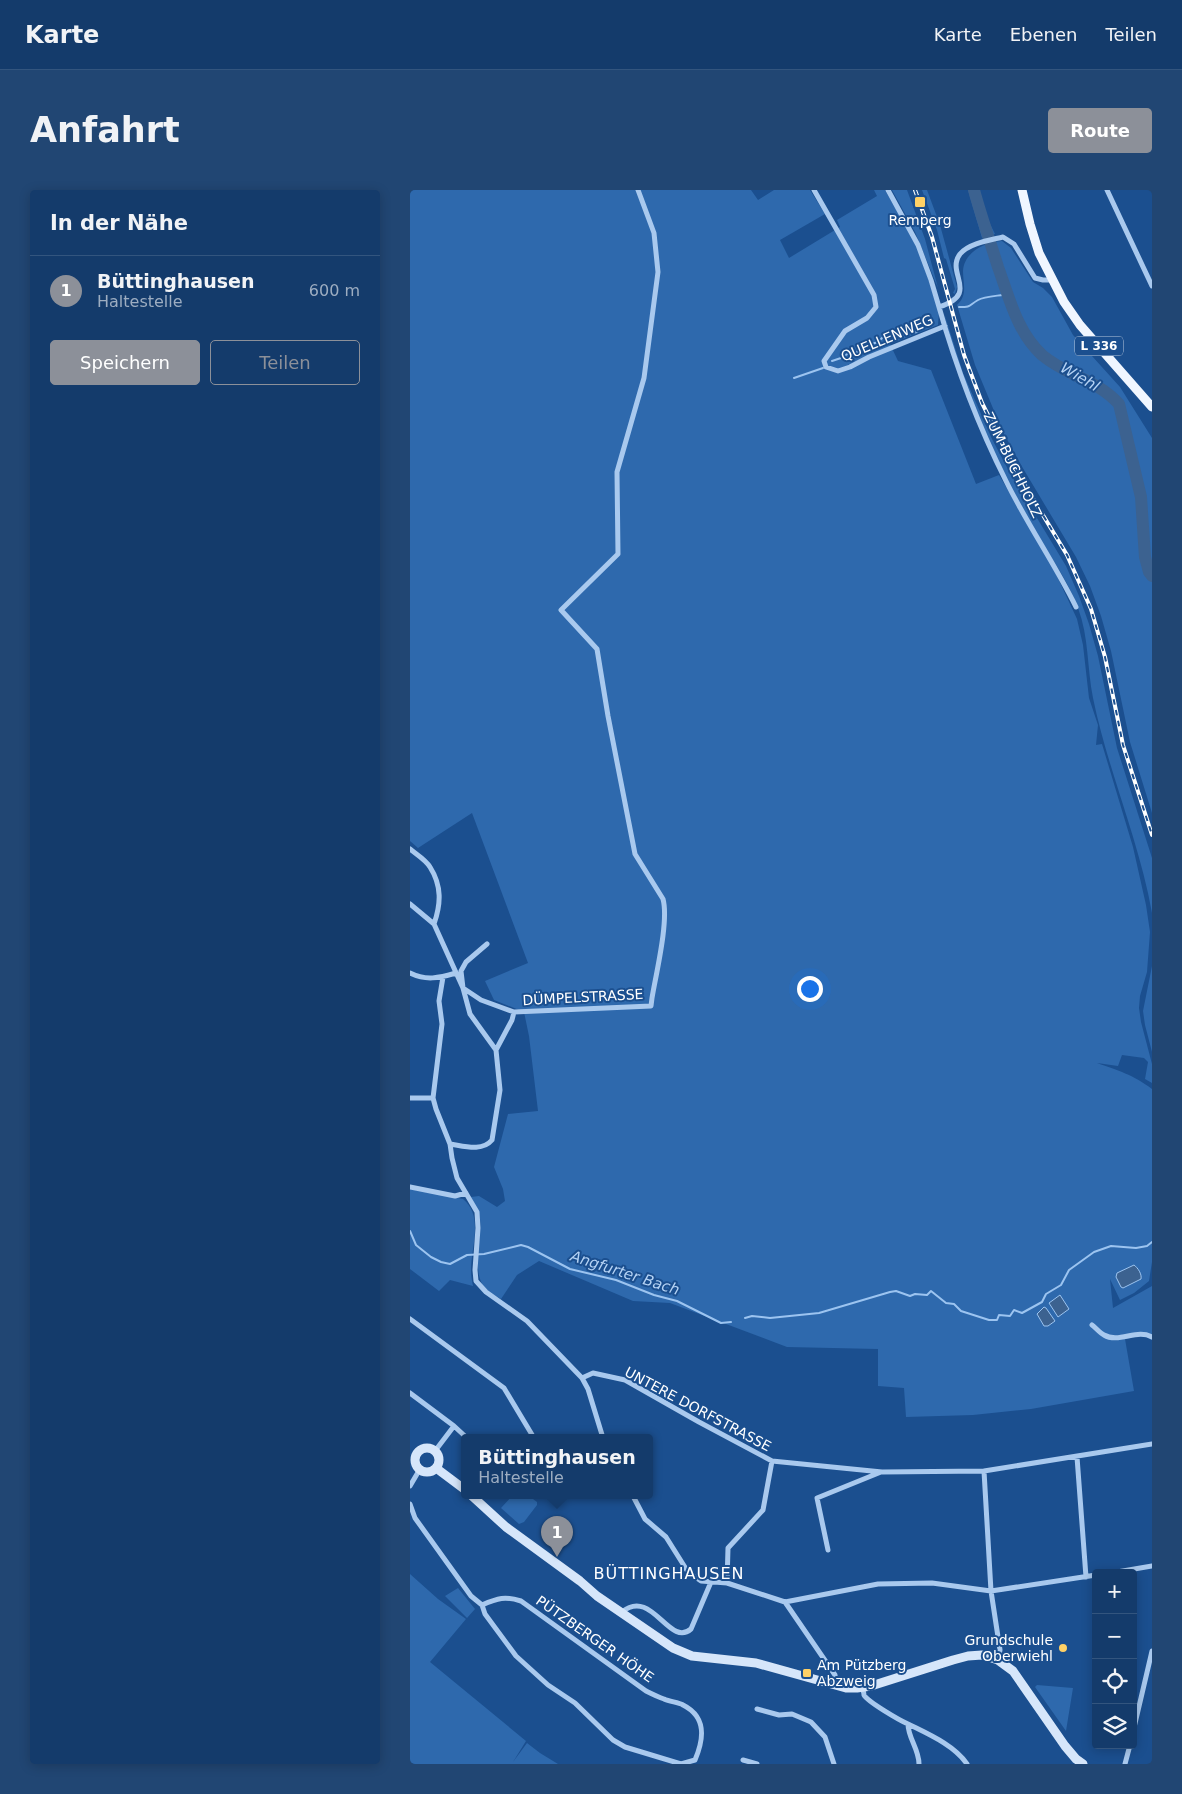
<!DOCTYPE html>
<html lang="de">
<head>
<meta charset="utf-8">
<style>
	:root { --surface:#143b6b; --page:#214673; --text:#f1f3f6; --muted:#9dadc1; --line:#33557e; --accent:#8c9099 }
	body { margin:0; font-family:"DejaVu Sans",sans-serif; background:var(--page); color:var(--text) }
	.controls { position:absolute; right:15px; bottom:15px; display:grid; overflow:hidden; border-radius:5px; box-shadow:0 2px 12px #0003 }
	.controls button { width:45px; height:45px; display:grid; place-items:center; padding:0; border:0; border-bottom:1px solid var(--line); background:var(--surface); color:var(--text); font:25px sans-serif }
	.you { position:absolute; left:399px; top:798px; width:18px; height:18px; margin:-12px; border:4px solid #fff; border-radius:50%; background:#1a73e8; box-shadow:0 0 0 8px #1a73e833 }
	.badge { display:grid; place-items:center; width:32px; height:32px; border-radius:50%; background:var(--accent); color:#fff; font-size:16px; font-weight:700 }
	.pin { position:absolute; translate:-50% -41px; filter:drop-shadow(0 1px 2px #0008) }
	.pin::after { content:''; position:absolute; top:26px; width:18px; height:15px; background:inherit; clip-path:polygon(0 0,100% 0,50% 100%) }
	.popup { position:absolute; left:51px; top:1244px; width:192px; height:65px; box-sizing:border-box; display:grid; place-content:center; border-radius:5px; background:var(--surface); filter:drop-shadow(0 1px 4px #0005); font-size:16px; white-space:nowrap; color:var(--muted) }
	.popup b { font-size:19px; color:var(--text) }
	.popup::after { content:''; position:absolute; left:50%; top:100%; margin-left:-10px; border:10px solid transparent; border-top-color:var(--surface) }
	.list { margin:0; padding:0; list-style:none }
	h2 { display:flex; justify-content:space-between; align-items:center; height:65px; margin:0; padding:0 20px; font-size:21px }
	h2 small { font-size:16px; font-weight:400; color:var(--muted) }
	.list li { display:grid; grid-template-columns:32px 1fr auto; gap:15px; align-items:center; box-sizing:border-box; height:70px; padding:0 20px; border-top:1px solid var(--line) }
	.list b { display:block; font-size:19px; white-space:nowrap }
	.list p { margin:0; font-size:16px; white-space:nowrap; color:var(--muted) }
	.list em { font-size:16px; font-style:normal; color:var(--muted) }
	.actions { display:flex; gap:10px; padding:15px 20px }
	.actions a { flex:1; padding:11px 0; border:1px solid var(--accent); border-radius:5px; text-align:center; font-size:18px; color:var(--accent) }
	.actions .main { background:var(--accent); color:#fff }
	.icon { flex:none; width:28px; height:28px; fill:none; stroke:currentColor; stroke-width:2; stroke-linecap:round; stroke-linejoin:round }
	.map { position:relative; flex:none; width:742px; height:1574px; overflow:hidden; border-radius:5px }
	header { display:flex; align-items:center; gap:30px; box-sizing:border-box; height:70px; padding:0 25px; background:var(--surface); border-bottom:1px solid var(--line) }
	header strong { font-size:24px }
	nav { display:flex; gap:28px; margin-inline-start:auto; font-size:18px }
	.intro { display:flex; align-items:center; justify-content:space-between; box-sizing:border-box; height:120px; padding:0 30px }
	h1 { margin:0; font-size:35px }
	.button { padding:12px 22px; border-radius:5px; background:var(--accent); color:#fff; font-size:18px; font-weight:700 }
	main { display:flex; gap:30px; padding:0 30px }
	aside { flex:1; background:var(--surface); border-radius:5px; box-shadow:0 2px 12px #0003 }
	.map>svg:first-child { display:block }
	.green { fill:#2e69ad }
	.water { fill:#3c6290; stroke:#9cc4f0 }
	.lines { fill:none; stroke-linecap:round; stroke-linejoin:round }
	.stream { stroke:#9cc4f0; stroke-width:2 }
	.river { stroke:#3c6290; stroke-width:12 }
	.street { stroke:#a9c9ee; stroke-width:5 }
	.secondary { stroke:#d6e6fa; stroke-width:9 }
	.primary { stroke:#f0f6ff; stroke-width:9 }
	.rail-casing { stroke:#fff; stroke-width:4 }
	.rail { stroke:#1b4f8f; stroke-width:2; stroke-dasharray:5.5; stroke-linecap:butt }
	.poi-dot { fill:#ffd166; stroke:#1b4f8f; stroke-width:2 }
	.labels { text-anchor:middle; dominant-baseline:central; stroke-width:4; stroke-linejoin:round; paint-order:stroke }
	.shield { fill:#1b4f8f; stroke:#bbcadd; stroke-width:1 }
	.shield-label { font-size:12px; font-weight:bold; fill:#fff }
	.poi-label { font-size:14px; fill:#fff; stroke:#1b4f8f }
	.street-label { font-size:14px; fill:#fff; stroke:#1b4f8f }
	.water-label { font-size:15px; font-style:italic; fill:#b5d3f5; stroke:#1b4f8f }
	.quarter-label { font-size:16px; letter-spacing:1px; fill:#fff; stroke:#1b4f8f }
</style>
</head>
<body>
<header>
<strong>Karte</strong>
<nav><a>Karte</a><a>Ebenen</a><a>Teilen</a></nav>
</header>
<div class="intro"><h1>Anfahrt</h1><a class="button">Route</a></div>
<main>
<aside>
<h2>In der Nähe<small></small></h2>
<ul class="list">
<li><span class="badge">1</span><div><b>Büttinghausen</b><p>Haltestelle</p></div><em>600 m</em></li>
</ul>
<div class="actions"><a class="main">Speichern</a><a>Teilen</a></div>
</aside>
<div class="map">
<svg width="742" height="1574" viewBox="0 0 742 1574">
	<rect width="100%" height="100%" fill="#1b4f8f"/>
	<path class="green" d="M0,0H341L348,10L364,0H400L415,24L370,50L379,68L430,37L427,30L467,6L464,0H475L508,58L529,122L528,135L480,154L488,171L521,180L566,294L589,285L639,369L667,429L673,455L679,508L688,535L686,555L692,554L723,657L736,715L740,742L737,782L730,806L729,818L731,832L742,874V893L735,889L738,872L734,868L712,865L708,876L687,873C709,881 722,884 742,899V1072L739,1091L724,1103L710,1110L700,1089L703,1118L742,1096V1150C733,1144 725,1147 715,1149L724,1201L621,1219L563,1225L496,1227L494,1198L468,1196V1159L377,1157L260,1113L223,1111L129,1071L107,1085L91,1109C86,1106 79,1103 75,1098C61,1082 72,1049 70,1029C69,1021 64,1014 61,1007L69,1006L87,1017L95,1011L93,999L84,977L98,924L128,921L119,846L114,822L84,810L75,791L118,773L62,623L8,658L0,651Z
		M482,0H497L515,49L528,98L505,42Z
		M512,0H517L530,35L547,97L545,104L543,103L545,99L536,69L534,68L527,40Z
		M558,0H569L574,22L585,44L572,48Z
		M592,51L601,58L623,92L633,98L642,107L663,145L710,197L742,248V623L720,552L701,461L691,426L680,396L666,367L611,275L592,240L565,175L547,115C558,105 553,94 553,81C554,62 575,52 592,51Z
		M534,123L553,183L582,249L601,285L656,376L669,406L679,434L688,466L707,558L742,668V723C729,650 698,581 683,508C677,478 679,447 668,418C656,385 633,357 616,326C581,266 550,190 534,123Z
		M742,776V862L735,835L733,821Z
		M0,999L53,1009C74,1026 61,1057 61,1080C61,1086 62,1091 63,1096L40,1090L29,1101L0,1079Z
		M102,1306H119L127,1312V1315L114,1332L109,1334L91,1318Z
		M0,1384L28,1409L56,1429L20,1472L116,1551L103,1572L117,1553L130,1563L148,1574H0Z
		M48,1398L65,1419L57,1428L35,1406Z
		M627,1495L663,1498L656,1541L625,1497Z"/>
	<path class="water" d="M724,1075C728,1078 732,1084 731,1089L713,1098L711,1097L706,1087L707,1083Z
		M650,1105L659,1119L648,1127L639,1113Z
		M634,1117L636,1118L645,1131L638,1136H634L627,1124Z"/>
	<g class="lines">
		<path class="stream" d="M549,117C562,117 558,116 568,110C575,106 589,106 598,104
			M422,171L431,168L439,163H446L452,157L468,152L472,148L507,142
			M384,188L413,178
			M0,1041L6,1055L21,1067L31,1072L40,1074L57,1065L74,1064L111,1055L118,1057L160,1079L206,1090L244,1105L267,1111L311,1133L321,1132
			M335,1128L342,1126L360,1128L409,1123L480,1102L486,1101L500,1106L505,1104L517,1105L521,1101L536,1113L544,1114L551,1121L579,1130H587L589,1125L600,1126L604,1120L612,1123L632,1112L636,1104L651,1095L659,1080L684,1062L701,1056L726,1058L737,1056L742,1052"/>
		<path class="river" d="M564,0C571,26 580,51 588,77C599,107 607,142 632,165C657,186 686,189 709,214L731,307L735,367L739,382L742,386"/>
		<path class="street" d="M404,0L464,105L466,117L457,128L435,141L414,171L416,177L428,181L440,177L459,167L535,136
			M478,0L508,55L521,90L529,117C571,103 535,84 550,64C559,53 581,50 593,47L604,54L625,88L633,90H642
			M697,0L742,96
			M529,117C546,177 568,235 596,291C617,334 645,374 666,417
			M0,659C6,664 16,670 20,677C32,696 31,714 24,734
			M0,714L24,734L53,798L60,824L86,860L90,900L82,950C72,962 54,956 40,954
			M77,754L56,772L51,781L53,798L71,810L104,822
			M0,783C16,791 29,788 46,783
			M33,787L29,811L32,834L23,908L26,919L40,954L42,968L47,988L67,1022L68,1038L65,1080L66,1091L76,1102L117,1131L172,1188L178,1199L193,1248
			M86,860L102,830L104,822L241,816L242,808C246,784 259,731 253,709L225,664L198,526L187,459L151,420L208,364L207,282L234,188L248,82L244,43L228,0
			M0,908H23
			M0,997L45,1006L56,1003
			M0,1129L94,1198L124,1248
			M682,1135C686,1138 690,1143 694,1145C709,1154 727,1138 742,1147
			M172,1188L183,1183L215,1190L289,1232L362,1271L472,1282L574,1281L581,1401L686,1385
			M0,1203L44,1236L25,1261
			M44,1236L57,1248
			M667,1267L676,1387
			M574,1281L742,1254
			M0,1296L10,1279
			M223,1306L235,1329L256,1347L278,1382L291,1391L317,1393L375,1412L468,1394L522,1393L581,1401L590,1460L588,1470
			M0,1314L5,1328L61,1406L72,1415L75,1424L106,1466L138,1495L165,1513L203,1550L215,1557L271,1574L285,1570C294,1549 297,1527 273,1515C268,1512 260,1512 254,1509C248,1507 242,1504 236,1501L111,1411C95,1406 88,1408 72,1415
			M418,1360L407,1308L471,1282
			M701,1383L742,1376
			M317,1393L318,1358L353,1320L362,1271
			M375,1412L425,1485L426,1495
			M212,1422C242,1397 259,1458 281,1439L301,1392
			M452,1498C453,1499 454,1504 454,1505C458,1512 489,1530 498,1534C498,1548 509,1559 509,1574
			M347,1519L369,1525L382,1524L401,1532L415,1547L424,1574
			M498,1534C518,1544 544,1555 557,1574
			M723,1542L742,1461
			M333,1570L347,1574
			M715,1574L720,1555"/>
		<path class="secondary" d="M5 1270a12 12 0 1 1 24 0a12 12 0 1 1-24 0Z
			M26,1278L54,1299
			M62,1306L96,1337L170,1391L187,1406L263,1458L282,1466L346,1473L436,1498H447L461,1496L543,1470L558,1466L572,1465L588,1470L603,1481L655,1556L666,1569L673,1574"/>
		<path class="primary" d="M612,0L620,34L629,63L654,112L670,135L742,217"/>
		<g class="rail-casing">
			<path id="rail" d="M505,0L522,47L554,165L572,213L604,277L657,365L681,419L695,467L713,555L742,645"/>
		</g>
		<use href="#rail" class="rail"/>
	</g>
	<g class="poi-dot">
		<rect x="504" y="6" width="12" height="12" rx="2.5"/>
		<circle cx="653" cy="1458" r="5"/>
		<rect x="392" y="1478" width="10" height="10" rx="2.5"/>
	</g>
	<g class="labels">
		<rect class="shield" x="665" y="146.5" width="48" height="19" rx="4"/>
		<g class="shield-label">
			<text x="689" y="156">L 336</text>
		</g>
		<g class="poi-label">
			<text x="510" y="30">Remperg</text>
			<text x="643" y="1450" text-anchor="end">Grundschule<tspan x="643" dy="16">Oberwiehl</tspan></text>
			<text x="407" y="1475" text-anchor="start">Am Pützberg<tspan x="407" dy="16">Abzweig</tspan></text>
		</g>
		<g class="street-label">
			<text transform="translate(477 148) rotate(-23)">QUELLENWEG</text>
			<text transform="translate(603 275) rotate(64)">ZUM BUCHHOLZ</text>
			<text transform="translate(173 807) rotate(-3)">DÜMPELSTRASSE</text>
			<text transform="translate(288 1219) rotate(28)">UNTERE DORFSTRASSE</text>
			<text transform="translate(185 1449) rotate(35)">PÜTZBERGER HÖHE</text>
		</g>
		<g class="water-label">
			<text transform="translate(670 187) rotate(30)">Wiehl</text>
			<text transform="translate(215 1083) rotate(18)">Angfurter Bach</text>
		</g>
		<g class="quarter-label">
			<text x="259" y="1383">BÜTTINGHAUSEN</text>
		</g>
	</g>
</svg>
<div class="controls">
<button>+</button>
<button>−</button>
<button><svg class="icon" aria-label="locate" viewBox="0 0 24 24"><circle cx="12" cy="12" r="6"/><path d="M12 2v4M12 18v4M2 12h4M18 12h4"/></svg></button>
<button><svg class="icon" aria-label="layers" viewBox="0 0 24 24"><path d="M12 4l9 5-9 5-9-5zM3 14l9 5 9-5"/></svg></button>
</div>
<div class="you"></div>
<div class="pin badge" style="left:147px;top:1367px">1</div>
<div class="popup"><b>Büttinghausen</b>Haltestelle</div>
</div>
</main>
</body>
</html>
